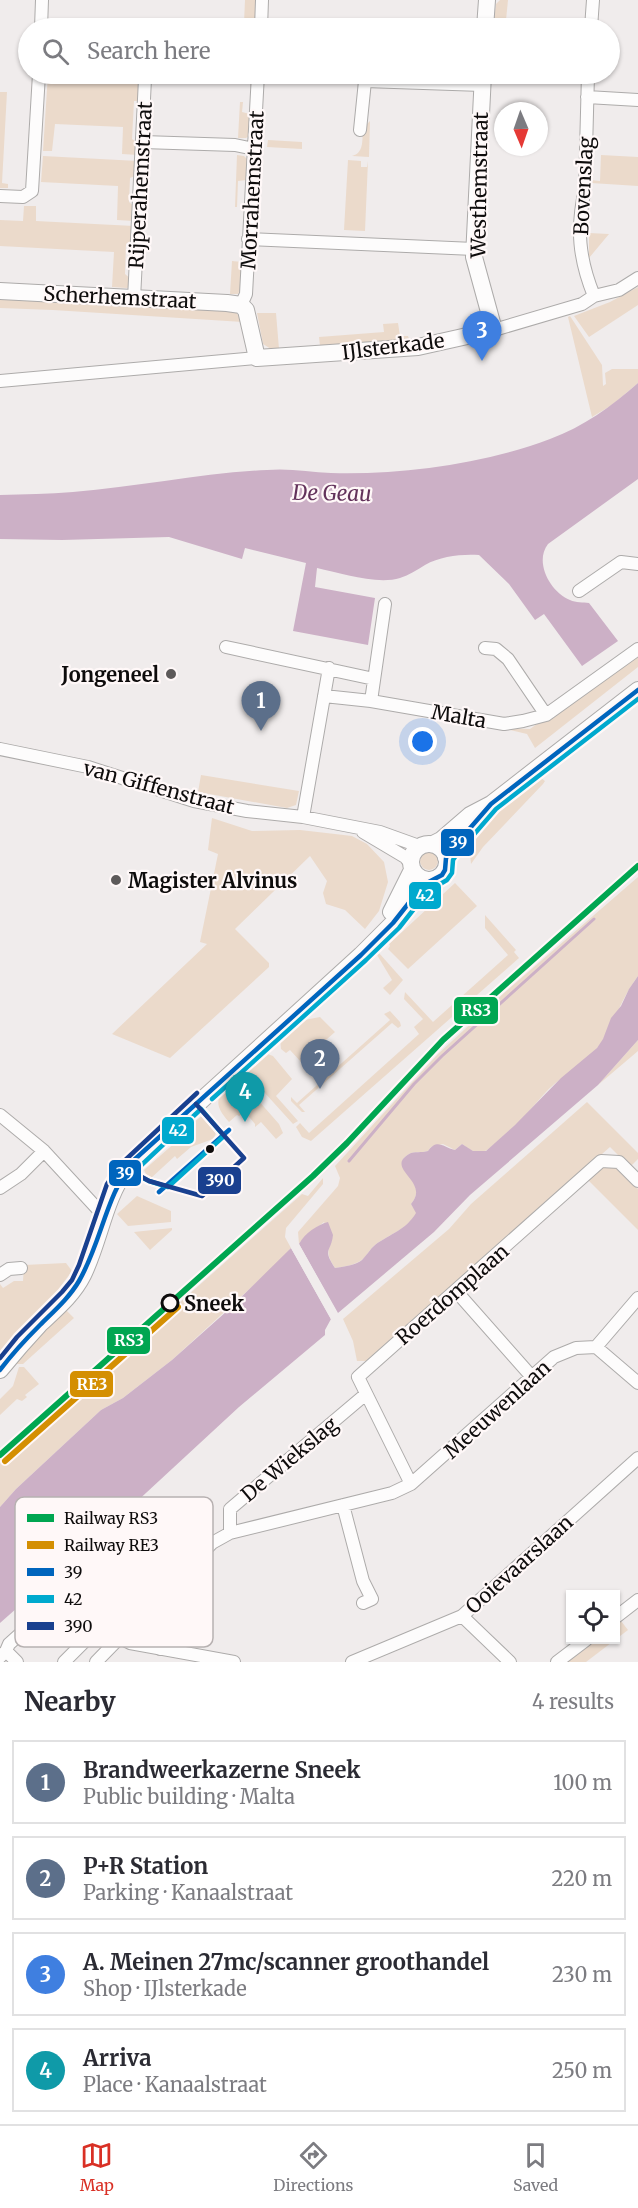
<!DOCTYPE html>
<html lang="en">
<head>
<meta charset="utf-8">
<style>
	:root { --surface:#fff; --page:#f7f7f7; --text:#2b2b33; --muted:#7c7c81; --line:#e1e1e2; --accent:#d93025 }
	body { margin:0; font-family:Merriweather,serif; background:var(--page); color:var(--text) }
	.controls { position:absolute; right:18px; bottom:18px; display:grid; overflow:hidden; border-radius:0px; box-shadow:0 2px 4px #0004 }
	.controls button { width:54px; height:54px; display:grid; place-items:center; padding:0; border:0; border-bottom:2px solid var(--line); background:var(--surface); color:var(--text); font:30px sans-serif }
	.compass { position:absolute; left:494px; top:102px; width:54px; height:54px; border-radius:50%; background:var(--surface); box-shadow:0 2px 4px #0004; rotate:178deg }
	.you { position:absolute; left:423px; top:742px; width:21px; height:21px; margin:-15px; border:4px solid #fff; border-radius:50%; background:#1a73e8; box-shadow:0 0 0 9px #1a73e833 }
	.badge { display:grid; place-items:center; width:39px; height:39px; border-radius:50%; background:var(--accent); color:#fff; font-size:20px; font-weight:700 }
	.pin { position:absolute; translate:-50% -50px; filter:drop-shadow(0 2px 3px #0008) }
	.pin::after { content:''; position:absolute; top:32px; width:21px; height:18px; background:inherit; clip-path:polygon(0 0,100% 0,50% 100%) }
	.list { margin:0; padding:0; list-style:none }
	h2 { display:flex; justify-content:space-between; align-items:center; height:78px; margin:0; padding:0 24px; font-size:26px }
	h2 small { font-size:20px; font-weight:400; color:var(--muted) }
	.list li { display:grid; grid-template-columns:39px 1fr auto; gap:18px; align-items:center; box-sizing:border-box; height:84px; margin:0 12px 12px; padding:0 12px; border:2px solid var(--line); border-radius:0px }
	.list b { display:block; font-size:22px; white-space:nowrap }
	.list p { margin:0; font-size:20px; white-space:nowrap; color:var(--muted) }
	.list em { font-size:20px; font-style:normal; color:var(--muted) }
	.icon { flex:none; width:33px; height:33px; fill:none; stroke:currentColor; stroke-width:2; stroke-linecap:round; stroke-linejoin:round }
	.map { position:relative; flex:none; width:638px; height:1662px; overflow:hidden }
	.search { position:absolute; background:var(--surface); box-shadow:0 2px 4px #0004; left:18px; right:18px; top:18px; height:66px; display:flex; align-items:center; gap:15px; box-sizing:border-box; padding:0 21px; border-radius:33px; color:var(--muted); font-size:22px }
	.sheet { height:462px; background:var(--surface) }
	nav { display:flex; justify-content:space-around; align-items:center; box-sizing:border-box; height:84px; border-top:2px solid var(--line); background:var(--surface); font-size:16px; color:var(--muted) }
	nav a { display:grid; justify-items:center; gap:3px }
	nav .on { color:var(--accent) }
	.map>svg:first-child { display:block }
	.green { fill:#ebdacb }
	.water { fill:#ccb0c6 }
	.pier { fill:#f0ecec }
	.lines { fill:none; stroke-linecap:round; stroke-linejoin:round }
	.stream { stroke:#ccb0c6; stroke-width:3 }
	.street-casing { stroke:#adabaa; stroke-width:14 }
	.secondary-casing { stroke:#adabaa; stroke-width:18 }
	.street { stroke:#fdfcfc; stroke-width:12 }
	.secondary { stroke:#fdfcfc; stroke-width:16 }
	.bus-1-casing { stroke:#fff8f8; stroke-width:9 }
	.bus-2-casing { stroke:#fff8f8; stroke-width:9 }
	.bus-3-casing { stroke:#fff8f8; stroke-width:9 }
	.bus-1 { stroke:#0065bd; stroke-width:4.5 }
	.bus-2 { stroke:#00a9ce; stroke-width:4.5 }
	.bus-3 { stroke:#19408f; stroke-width:4.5 }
	.rail-1-casing { stroke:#fff8f8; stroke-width:10 }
	.rail-2-casing { stroke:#fff8f8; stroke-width:10 }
	.rail-1 { stroke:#00a651; stroke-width:6 }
	.rail-2 { stroke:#d48f02; stroke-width:6 }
	.poi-dot { fill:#5d5a5a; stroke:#fff8f8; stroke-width:2 }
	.bus-dot { fill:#0e0c0c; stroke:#fff8f8; stroke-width:2 }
	.stop-dot { fill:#fff8f8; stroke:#0e0c0c; stroke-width:3 }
	.labels { text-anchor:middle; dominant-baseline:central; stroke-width:4.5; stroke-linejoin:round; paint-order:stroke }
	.street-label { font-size:20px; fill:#0e0c0c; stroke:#fff8f8 }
	.poi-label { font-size:20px; font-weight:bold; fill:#0e0c0c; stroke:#fff8f8; text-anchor:end }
	.stop-label { font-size:20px; font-weight:bold; fill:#0e0c0c; stroke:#fff8f8; text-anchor:start }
	.water-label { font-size:21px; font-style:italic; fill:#63325b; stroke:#fff8f8 }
	.key { fill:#fff8f8; stroke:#b7b1b1; stroke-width:1.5 }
	.key-label { font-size:16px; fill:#0e0c0c }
	.line-badge { stroke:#fff8f8; stroke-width:2 }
	.badge-label { font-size:16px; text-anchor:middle; font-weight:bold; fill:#fff }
</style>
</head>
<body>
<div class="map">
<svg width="638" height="1662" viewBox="0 0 638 1662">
	<rect width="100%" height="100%" fill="#f0ecec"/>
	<path class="green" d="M245,0H256L255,24L244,23Z
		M500,0H508L506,20H494L496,4Z
		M48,74H81L76,79L118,81L125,75L132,76L142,85V101H134L132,139L139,144L138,155L122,154L123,127L55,124L52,151H43Z
		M0,92H7L2,183L8,184V188H0Z
		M240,102H243L242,112L250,114V135L246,138H238Z
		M370,121L369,157L352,156C364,153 362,141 363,130H366L367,124Z
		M268,140L302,142V149L267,147Z
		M237,155L244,156L248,160L247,180L238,181L237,207H235Z
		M601,155L638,157V186L591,183V180L600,181Z
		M43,156L138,161L137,175L130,178L129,202L135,207L134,221L117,220L118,186L41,182Z
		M348,160L361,161V167H367L368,161L365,231L344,230Z
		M24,206H36V221L134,226L133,240L126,244L125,274L131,279V285L127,288L112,287L114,252L0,246V220L23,221Z
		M589,233L609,234L589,258Z
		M232,261L242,262L241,289L238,294H230Z
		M638,287V305L589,337L574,316L610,302Z
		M0,296L53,297L236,312L243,322L53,310L0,308Z
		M257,313H276L279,349H271L263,344Z
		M570,316L602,365L603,386L606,384L605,373L612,369H638V383L612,405L592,417L568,317Z
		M398,323L400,336H408L409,339L320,346L319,337L384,332L383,324Z
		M638,652V667L535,748L527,734L501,728L530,729Z
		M201,775L299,791L296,805L287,808L198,792Z
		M541,778L545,781L543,784L483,847L471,864L470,854L461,844L487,816L535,779Z
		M212,818L252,831L300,830L335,834L352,836L367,844L384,862L388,882L379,911L365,929L345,910L326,904L323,893L327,881L310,856L235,929L269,963V967L170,1058L112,1034L207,944L200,942L218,854L208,850Z
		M420 861a9 9 0 1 1 18 0a9 9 0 1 1-18 0Z
		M638,877V976C623,996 616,1018 603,1040C592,1059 562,1075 546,1092C534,1105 524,1118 511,1129C505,1134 490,1150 483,1152C474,1154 468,1148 462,1144L455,1150L443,1144L431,1147L428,1151C422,1153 414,1151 409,1154C385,1168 431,1180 411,1204L417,1213C405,1231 391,1233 375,1245C370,1249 367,1255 363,1259C356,1265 343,1267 335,1268C328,1257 326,1252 332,1240L324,1222C315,1230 306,1233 299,1244L298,1232L338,1186L340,1178L335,1166L438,1054L504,993Z
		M455,883L477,906L408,969L388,949L390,946L389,944Z
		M485,915L516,950L514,952L519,958L311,1141L302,1137L296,1127L300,1123L309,1133L419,1034L414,1027L423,1019L404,999L405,992L433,1022L508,955L485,928Z
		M379,953L403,980L390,995L383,988L392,980L377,955Z
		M390,1011L400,1022L401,1026L398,1028L392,1023L299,1105L305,1112H302L291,1101V1097L297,1103L390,1020L384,1014Z
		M320,1017L335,1032L301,1062L290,1050L286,1053L281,1049L280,1038L299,1021Z
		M638,1040V1051L598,1085Z
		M265,1053L273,1056L292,1079L276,1096L298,1121L293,1124L245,1071Z
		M237,1076L279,1124L283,1133L276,1139L261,1122L255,1127V1124L245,1112L239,1116L237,1115L229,1122C209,1100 220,1094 237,1076Z
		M587,1102L638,1153V1159L630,1167L610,1147L366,1361H357L353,1341L343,1319L449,1229L471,1204Z
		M203,1115C215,1117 220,1129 213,1139L191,1147L177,1159L175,1156L150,1179L148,1178L144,1170L186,1133L184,1130Z
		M609,1159L638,1189V1230L587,1179Z
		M323,1178V1184L286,1228L285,1237L291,1248L280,1261L172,1360L123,1398L101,1410L16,1489L0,1507V1462L302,1194L308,1196Z
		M137,1196L171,1211V1222L128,1226L117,1214Z
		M172,1228V1230L150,1250L134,1232Z
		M66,1263L72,1271L55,1294L60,1297L0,1361V1284L3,1288L14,1281H23L24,1265Z
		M64,1308L74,1318L23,1364H16L18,1358Z
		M19,1367H24L39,1384L25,1395L27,1397L22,1401L17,1399L0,1415V1399L13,1386Z
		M621,1621L628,1630L586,1662H567L597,1640H616V1625Z"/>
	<path class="water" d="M638,383V479L548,544C534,562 550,592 570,600C576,603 583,602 589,603L618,641L582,666L544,614L535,620L509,584L479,555C461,554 441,556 425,565C417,570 409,575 400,578C377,585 340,573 317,568L315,587L375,598L368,645L293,631L306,563L245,548L242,559L169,537L62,540L0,539V495C24,494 49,494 73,492C138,487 202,473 267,470C289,468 310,472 331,473C402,475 484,464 550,439C583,427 612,406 638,383Z
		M638,976V1040L598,1085L470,1195L434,1232L338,1313L299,1244C305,1233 317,1225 328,1222L333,1235C331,1253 322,1248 335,1268C343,1267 356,1265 362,1260C367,1255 370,1249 375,1245C391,1233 405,1231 416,1213L411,1204C431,1181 384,1169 409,1154C414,1151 422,1153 428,1151C437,1138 443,1147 455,1150L462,1144L473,1151H486L515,1125L561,1078L597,1048L603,1039L611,1018L621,1006L629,989Z
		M291,1248L331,1319L325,1330V1335L239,1407L120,1517L0,1623V1507L16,1489L101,1410L123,1398L172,1360L227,1311Z"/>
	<path class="pier" d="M299,1244L339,1316L335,1314L296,1245Z
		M293,1247L333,1318V1323L291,1248Z"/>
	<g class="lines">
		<path class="stream" d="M349,1161L414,1084L442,1056L594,919"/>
		<g class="street-casing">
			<path id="street" d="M41,28L42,0
				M261,28L262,0
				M591,28L593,0
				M588,74L585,189C576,229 579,259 594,296
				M587,97L638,100
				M360,130L365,81L482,85
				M143,142L235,145L254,149
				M0,196L23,197L32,191L39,74
				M248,239L474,249
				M134,299L145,79L140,74
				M241,305L246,294L258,74
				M494,330L582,304L594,296L619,290L638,278
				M0,381L257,358
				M579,591L621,562L638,564
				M226,647L374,679
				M485,648L496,649L508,659L546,715
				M324,696L371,701L504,724L523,721L546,715L638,649
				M371,701L385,604
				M0,749L88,767L194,801L247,811L303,817L380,832L419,846
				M303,817L329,668
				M363,832L405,857L410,863
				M0,1115L44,1151L104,1216
				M0,1188L21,1174L44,1151
				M0,1275L9,1269L21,1268
				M456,1291L532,1377
				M596,1347L638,1383
				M411,1484L358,1377L601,1161L619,1162L638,1181
				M343,1505L363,1581L372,1599L363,1603
				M230,1533V1509L366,1394
				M86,1575L134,1623
				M153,1604L160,1649
				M462,1616L510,1662
				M616,1617L638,1600
				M120,1638L130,1643L234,1662
				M6,1651L17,1662
				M0,1657L6,1651L9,1644L162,1506
				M64,1662L193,1533
				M96,1662L212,1543L230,1533L392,1493L411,1484L554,1357L576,1348L596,1347L638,1298
				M352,1662L462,1616L638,1458
				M557,1662L586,1640"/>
		</g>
		<g class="secondary-casing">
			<path id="secondary" d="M485,28L487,0
				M0,291L227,303L241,305L246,310L257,358L418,347L494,330L474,257L483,74
				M411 862a18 18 0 1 1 36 0a18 18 0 1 1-36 0Z
				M433,844L441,840L470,815L491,804L638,690
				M446,858L451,850L479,819
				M391,912L412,870
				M0,1370C13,1354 26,1339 40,1324C56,1309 73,1295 83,1275C100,1240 104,1200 127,1168L361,955L393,923L409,900L429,880"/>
		</g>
		<use href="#street" class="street"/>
		<use href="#secondary" class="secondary"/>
		<g class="bus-1-casing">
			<path id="bus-1" d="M159,1192L229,1130
				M0,1370C12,1354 26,1339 40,1325C54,1311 69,1298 79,1281C102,1241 105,1197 134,1160L361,955L393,923L423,885L442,875L445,870L446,858L451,850L491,804L638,690"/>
		</g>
		<g class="bus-2-casing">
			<path id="bus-2" d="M212,1099L366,960L399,928L428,891L447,880L452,873L453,860L457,854L496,809L638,699
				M201,1109L224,1136L168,1187L149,1181L133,1173Z"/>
		</g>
		<g class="bus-3-casing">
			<path id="bus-3" d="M126,1168L149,1181L202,1196L244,1158L196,1104
				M0,1358L17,1337L62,1292L72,1280L79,1265L107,1184L121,1164L197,1093"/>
		</g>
		<use href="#bus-1" class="bus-1"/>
		<use href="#bus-2" class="bus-2"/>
		<use href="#bus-3" class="bus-3"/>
		<g class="rail-1-casing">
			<path id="rail-1" d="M0,1455L313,1176L347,1143L443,1040L638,866"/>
		</g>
		<g class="rail-2-casing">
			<path id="rail-2" d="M5,1461L178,1307"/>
		</g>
		<use href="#rail-1" class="rail-1"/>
		<use href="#rail-2" class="rail-2"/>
	</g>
	<g class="poi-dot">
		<circle cx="171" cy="674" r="6"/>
		<circle cx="116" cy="880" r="6"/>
	</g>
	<circle class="bus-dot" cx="210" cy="1149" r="5"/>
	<circle class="stop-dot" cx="170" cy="1303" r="8"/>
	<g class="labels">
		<g class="street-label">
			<text transform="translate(140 185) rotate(-87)">Rijperahemstraat</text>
			<text transform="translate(479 185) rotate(-89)">Westhemstraat</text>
			<text transform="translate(583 186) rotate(-87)">Bovenslag</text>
			<text transform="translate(252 190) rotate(-87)">Morrahemstraat</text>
			<text transform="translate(120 297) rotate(3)">Scherhemstraat</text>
			<text transform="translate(393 346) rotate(-7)">IJlsterkade</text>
			<text transform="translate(459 716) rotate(10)">Malta</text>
			<text transform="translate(159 787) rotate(15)">van Giffenstraat</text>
			<text transform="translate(452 1294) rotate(-41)">Roerdomplaan</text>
			<text transform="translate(497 1409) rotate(-42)">Meeuwenlaan</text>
			<text transform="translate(289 1459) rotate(-40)">De Wiekslag</text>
			<text transform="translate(519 1564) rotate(-42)">Ooievaarslaan</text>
		</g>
		<g class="poi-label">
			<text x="159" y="674">Jongeneel</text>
			<text x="128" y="880" text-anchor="start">Magister Alvinus</text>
		</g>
		<g class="stop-label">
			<text x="184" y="1303">Sneek</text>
		</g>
		<g class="water-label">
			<text transform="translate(332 493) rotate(1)">De Geau</text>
		</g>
	</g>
	<rect x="15" y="1497" width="198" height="150" rx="9" class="key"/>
	<rect x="27" y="1514" width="27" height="8" fill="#00a651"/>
	<rect x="27" y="1541" width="27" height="8" fill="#d48f02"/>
	<rect x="27" y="1568" width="27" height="8" fill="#0065bd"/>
	<rect x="27" y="1595" width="27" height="8" fill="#00a9ce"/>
	<rect x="27" y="1622" width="27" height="8" fill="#19408f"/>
	<g class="key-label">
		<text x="64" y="1524">Railway RS3</text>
		<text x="64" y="1551">Railway RE3</text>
		<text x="64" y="1578">39</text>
		<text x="64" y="1605">42</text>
		<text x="64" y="1632">390</text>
	</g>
	<g class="line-badge">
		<rect x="440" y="828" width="35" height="29" rx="6" fill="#0065bd"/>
		<rect x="408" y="881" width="34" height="29" rx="6" fill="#00a9ce"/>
		<rect x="453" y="996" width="46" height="29" rx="6" fill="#00a651"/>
		<rect x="161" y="1116" width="34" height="29" rx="6" fill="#00a9ce"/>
		<rect x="108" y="1159" width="34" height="28" rx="6" fill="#0065bd"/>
		<rect x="197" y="1166" width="45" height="29" rx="6" fill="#19408f"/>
		<rect x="106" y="1326" width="45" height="29" rx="6" fill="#00a651"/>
		<rect x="69" y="1370" width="45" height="28" rx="6" fill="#d48f02"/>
	</g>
	<g class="badge-label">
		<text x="458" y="848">39</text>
		<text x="425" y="901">42</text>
		<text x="476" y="1016">RS3</text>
		<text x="178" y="1136">42</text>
		<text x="125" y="1179">39</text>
		<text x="220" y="1186">390</text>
		<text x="129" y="1346">RS3</text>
		<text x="92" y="1390">RE3</text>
	</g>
</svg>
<div class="controls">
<button><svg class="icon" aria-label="locate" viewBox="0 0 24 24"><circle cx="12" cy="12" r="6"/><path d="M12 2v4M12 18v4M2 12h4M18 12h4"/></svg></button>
</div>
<svg class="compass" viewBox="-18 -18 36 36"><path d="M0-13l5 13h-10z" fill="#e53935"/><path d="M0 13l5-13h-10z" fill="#7c7c81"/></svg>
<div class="you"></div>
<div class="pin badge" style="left:261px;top:731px;background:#5c6f8a">1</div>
<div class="pin badge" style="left:320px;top:1089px;background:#5c6f8a">2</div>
<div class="pin badge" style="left:482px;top:361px;background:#3f7fe0">3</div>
<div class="pin badge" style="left:245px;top:1122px;background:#0f9aa8">4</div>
<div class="search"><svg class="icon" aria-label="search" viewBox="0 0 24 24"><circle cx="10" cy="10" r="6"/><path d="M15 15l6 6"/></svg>Search here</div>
</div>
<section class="sheet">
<h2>Nearby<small>4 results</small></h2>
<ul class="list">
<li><span class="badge" style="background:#5c6f8a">1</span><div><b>Brandweerkazerne Sneek</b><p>Public building · Malta</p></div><em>100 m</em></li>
<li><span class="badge" style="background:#5c6f8a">2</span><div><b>P+R Station</b><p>Parking · Kanaalstraat</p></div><em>220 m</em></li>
<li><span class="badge" style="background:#3f7fe0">3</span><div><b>A. Meinen 27mc/scanner groothandel</b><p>Shop · IJlsterkade</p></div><em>230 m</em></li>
<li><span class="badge" style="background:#0f9aa8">4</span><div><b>Arriva</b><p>Place · Kanaalstraat</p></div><em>250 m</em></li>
</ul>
</section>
<nav>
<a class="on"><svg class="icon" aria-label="map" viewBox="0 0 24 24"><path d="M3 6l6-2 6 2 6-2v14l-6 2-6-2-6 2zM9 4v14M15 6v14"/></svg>Map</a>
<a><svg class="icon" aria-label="directions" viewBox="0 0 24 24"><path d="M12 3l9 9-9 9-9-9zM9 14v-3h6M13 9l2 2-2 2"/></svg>Directions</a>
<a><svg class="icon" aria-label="saved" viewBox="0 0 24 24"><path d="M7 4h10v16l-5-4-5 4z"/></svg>Saved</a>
</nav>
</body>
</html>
